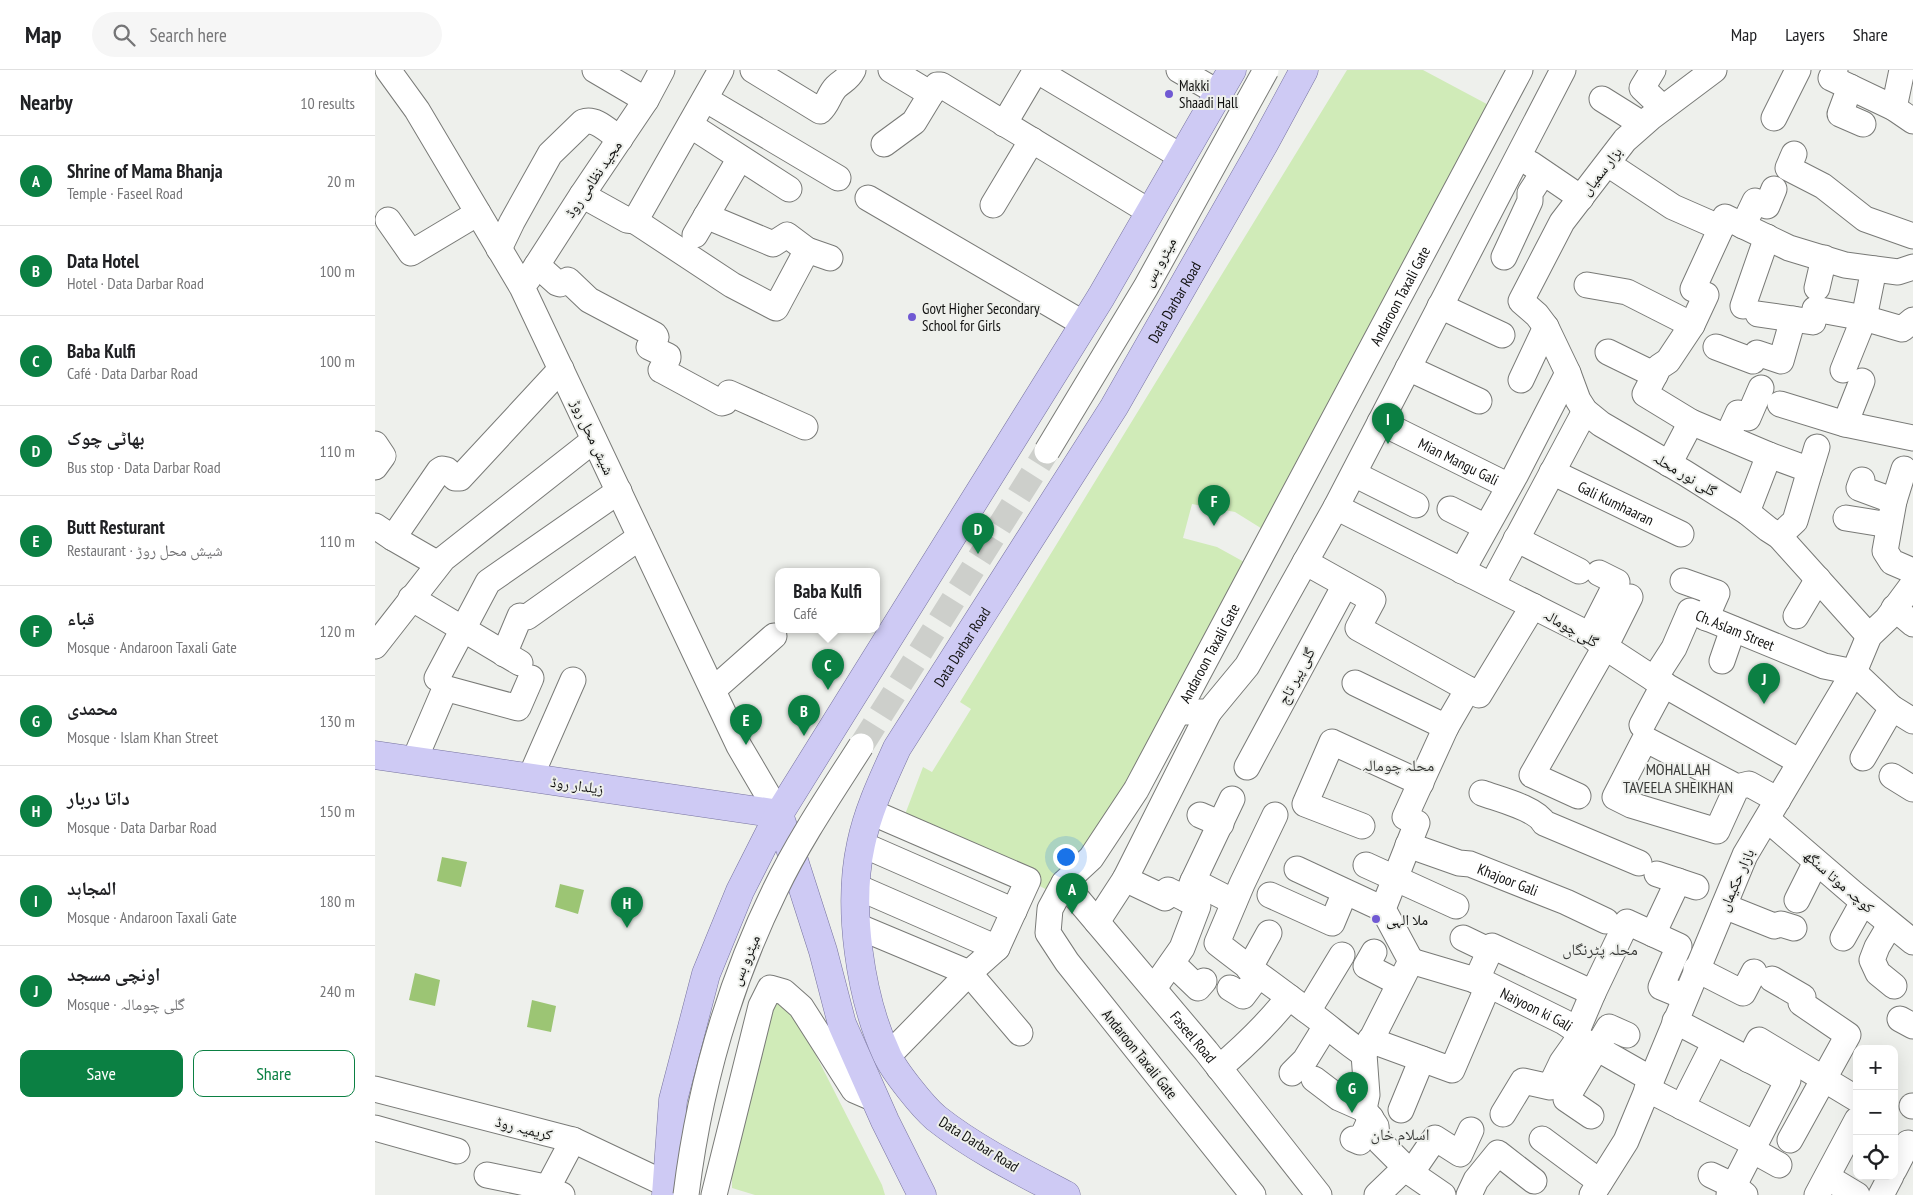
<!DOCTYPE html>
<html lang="en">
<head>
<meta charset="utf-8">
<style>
	:root { --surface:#fff; --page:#f6f6f6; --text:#202124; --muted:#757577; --line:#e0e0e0; --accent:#0b8043 }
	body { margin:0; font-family:"PT Sans Narrow","Noto Naskh Arabic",sans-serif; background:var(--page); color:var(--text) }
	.controls { position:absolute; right:15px; bottom:15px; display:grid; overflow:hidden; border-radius:10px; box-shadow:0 5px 20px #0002 }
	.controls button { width:45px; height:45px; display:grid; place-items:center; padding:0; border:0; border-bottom:1px solid var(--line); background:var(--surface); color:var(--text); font:25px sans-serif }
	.you { position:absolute; left:690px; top:786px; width:18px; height:18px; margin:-12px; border:4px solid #fff; border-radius:50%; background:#1a73e8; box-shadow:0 0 0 8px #1a73e833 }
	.badge { display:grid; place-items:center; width:32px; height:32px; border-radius:50%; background:var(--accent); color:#fff; font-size:16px; font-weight:700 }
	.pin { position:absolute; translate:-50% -41px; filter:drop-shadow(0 1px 2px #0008) }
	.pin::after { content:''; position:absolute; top:26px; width:18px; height:15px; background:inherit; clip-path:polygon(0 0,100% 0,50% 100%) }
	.popup { position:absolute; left:400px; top:498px; width:105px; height:65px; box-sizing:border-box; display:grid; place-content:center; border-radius:10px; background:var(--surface); filter:drop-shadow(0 1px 4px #0005); font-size:16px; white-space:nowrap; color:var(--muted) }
	.popup b { font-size:19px; color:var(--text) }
	.popup::after { content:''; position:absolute; left:50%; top:100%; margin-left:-10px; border:10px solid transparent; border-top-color:var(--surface) }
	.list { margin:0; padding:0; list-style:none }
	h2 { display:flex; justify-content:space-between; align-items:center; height:65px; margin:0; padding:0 20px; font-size:21px }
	h2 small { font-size:16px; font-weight:400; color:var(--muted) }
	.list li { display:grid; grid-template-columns:32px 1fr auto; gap:15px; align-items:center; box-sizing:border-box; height:90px; padding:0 20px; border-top:1px solid var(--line) }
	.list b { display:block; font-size:19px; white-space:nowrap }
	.list p { margin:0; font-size:16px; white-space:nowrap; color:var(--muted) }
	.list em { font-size:16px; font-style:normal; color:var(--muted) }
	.actions { display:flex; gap:10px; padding:15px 20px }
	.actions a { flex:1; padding:11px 0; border:1px solid var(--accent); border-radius:10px; text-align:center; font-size:18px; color:var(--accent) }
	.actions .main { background:var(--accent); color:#fff }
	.icon { flex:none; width:28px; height:28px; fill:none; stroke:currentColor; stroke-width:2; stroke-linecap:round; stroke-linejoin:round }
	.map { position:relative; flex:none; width:1538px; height:1125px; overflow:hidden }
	header { display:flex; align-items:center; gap:30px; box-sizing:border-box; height:70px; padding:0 25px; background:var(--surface); border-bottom:1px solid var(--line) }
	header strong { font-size:24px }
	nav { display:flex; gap:28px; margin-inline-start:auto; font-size:18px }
	.search { width:350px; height:45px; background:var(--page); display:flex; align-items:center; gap:12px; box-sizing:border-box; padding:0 18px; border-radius:28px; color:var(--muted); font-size:19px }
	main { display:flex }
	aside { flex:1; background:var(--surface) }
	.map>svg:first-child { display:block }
	.green { fill:#d0ebb8 }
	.water { fill:#9cc574 }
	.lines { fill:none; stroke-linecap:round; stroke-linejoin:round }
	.minor-tunnel { stroke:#cdcfcb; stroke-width:25; stroke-dasharray:25 12; stroke-linecap:butt }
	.minor-casing { stroke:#797a77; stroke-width:27 }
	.major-casing { stroke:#77739f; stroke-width:29 }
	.minor { stroke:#fff; stroke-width:25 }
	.major { stroke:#cecaf4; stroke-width:28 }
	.minor-bridge-casing { stroke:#797a77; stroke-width:27; stroke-linecap:butt }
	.minor-bridge { stroke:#fff; stroke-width:25 }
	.poi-dot { fill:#7059d3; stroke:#eef0ec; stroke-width:2 }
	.labels { text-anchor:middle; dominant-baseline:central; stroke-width:4; stroke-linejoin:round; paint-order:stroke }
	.poi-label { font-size:15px; fill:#121211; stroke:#eef0ec; text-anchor:start }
	.street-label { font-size:15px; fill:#121211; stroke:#eef0ec }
	.neighbourhood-label { font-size:16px; fill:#3a3b39; stroke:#eef0ec }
</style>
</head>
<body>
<header>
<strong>Map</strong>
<div class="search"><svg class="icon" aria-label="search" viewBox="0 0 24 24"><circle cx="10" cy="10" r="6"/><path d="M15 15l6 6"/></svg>Search here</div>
<nav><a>Map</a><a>Layers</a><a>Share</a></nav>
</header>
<main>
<aside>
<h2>Nearby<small>10 results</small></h2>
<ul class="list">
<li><span class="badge">A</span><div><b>Shrine of Mama Bhanja</b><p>Temple · Faseel Road</p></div><em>20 m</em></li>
<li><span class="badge">B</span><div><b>Data Hotel</b><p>Hotel · Data Darbar Road</p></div><em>100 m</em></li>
<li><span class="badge">C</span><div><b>Baba Kulfi</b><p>Café · Data Darbar Road</p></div><em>100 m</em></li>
<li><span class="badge">D</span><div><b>بھاٹی چوک</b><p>Bus stop · Data Darbar Road</p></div><em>110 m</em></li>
<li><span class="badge">E</span><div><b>Butt Resturant</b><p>Restaurant · شیش محل روڑ</p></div><em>110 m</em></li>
<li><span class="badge">F</span><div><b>قباء</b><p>Mosque · Andaroon Taxali Gate</p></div><em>120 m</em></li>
<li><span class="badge">G</span><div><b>محمدی</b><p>Mosque · Islam Khan Street</p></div><em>130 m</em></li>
<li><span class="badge">H</span><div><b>داتا دربار</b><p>Mosque · Data Darbar Road</p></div><em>150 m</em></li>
<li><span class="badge">I</span><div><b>المجاہد</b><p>Mosque · Andaroon Taxali Gate</p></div><em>180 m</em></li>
<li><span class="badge">J</span><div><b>اونچی مسجد</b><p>Mosque · گلی چومالہ</p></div><em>240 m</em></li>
</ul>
<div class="actions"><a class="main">Save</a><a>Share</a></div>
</aside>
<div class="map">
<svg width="1538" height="1125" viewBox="0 0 1538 1125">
	<rect width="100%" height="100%" fill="#eef0ec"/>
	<path class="green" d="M972,0H1048L1123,40L897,465L860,442L817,434L808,468L842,477L880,498L761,720L682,825L653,810L526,755L548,697L557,702L596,639L585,632Z
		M404,929L421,946L507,1115L510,1125H380L357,1118V1090L395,931Z"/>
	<path class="water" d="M67,787L92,792L86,817L62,811Z
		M185,814L209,820L203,844L180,837Z
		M40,903L65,910L60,936L34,930Z
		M157,930L181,936L176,962L152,957Z"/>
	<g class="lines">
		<path class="minor-tunnel" d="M486,676L672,381"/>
		<g class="minor-casing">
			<g id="minor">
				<path d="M13,0L42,40L147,217L364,676L404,744"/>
				<path d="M220,0L271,30"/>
				<path d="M378,0L445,41C453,34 454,24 461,17C468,10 473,10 478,0"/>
				<path d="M516,0L556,24L562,15H566L775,142"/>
				<path d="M661,0L807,87"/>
				<path d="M804,0L844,23"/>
				<path d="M1278,0L1267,18L1288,38"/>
				<path d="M1339,0L1275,48L1250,70L1187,152L1146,231L1162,245L1171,257L1193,303L1203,330L1210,341L1226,354L1310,403L1372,442L1393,459L1404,466L1494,566"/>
				<path d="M1460,0L1456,8L1519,38L1538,51"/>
				<path d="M1475,17L1465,44L1488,54"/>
				<path d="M330,29L463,108"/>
				<path d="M1227,29L1267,54"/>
				<path d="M1519,38L1527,0"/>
				<path d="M1399,48L1423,0"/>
				<path d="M629,54L661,0"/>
				<path d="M315,55L414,119"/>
				<path d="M509,74L539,52L556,24"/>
				<path d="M1419,84L1413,98L1448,116L1490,149L1538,166"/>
				<path d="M1156,94L1206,128"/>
				<path d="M1233,94L1298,137L1346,158L1350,147L1414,178L1470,195L1523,202L1538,197"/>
				<path d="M207,125L252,150L260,151L346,0"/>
				<path d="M493,128L709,254"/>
				<path d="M618,135L657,70"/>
				<path d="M331,146L398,174L412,165L432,180L455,188"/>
				<path d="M13,150L36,183L103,143"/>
				<path d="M260,151L357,215L401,238L432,180"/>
				<path d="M1368,156L1380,131L1392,136L1399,119"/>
				<path d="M320,165L365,88"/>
				<path d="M124,179L137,152L175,84L208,52C221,47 234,62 245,69"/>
				<path d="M1129,187L1155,131V123L1168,103"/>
				<path d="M162,195L182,213L185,214L193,210L214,230L280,265L281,267L274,277L293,286V288L286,300L288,301L347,333L350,332L354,323L430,357"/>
				<path d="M153,209L207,125L271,30L287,0"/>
				<path d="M1212,215L1252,222L1317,255"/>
				<path d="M1442,218L1449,188"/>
				<path d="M1318,219L1346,158"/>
				<path d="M1331,225L1317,255L1293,291L1284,297L1270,324L1316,352L1394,385L1435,400L1420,451L1404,466"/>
				<path d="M1065,236L1127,265"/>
				<path d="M1368,236L1392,167"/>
				<path d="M1383,244L1438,252L1440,239L1489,248L1527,259L1538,250"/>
				<path d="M1341,277L1378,291L1382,283L1406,291L1418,249"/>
				<path d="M1233,282L1280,305"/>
				<path d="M1033,298L1104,331"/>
				<path d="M1468,300L1489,248L1499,199"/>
				<path d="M1146,310L1171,257"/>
				<path d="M1405,334L1470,354L1538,368"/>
				<path id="s1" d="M1005,352L1134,416"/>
				<path d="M1470,354L1487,311"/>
				<path d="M1352,367L1363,343L1373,348L1386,318"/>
				<path d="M0,374L8,386L0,397"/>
				<path d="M1294,394L1316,352"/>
				<path d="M1529,399L1519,431L1510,481L1517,492L1538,501"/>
				<path d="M1435,400L1442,377"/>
				<path id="s2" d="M1177,402L1306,464"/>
				<path d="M979,404L1041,435"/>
				<path d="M1487,410L1484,418L1519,431"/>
				<path d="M961,437L1215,565L1230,577L1279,609L1425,692"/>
				<path d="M1075,439L1111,457"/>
				<path d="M1372,442L1394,385"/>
				<path d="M1471,448L1514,455"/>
				<path d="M0,456L18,468L63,494"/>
				<path d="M18,468L64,401L67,399L72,400L80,408H85L186,299"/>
				<path d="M1141,469L1204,501"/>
				<path d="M930,492L998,530L983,558L1104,625L1158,536"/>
				<path d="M1087,501L1140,406L1193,303"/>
				<path d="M1308,511L1342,523L1331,548"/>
				<path d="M1117,515L1210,341"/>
				<path d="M36,528L145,593"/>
				<path d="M1519,538L1538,554"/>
				<path d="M1421,546L1443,509"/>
				<path d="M1215,565L1242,512L1224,503"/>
				<path d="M0,576L68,489L219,370"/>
				<path d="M129,584L145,546L152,547L265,467"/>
				<path d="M1347,591L1358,559"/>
				<path d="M62,608L113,512L244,421"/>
				<path id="s3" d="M1279,609L1299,578L1315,541L1449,596L1479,602L1517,638L1538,651"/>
				<path d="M980,613L1071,657"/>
				<path d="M338,620L399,566"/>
				<path d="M803,642H834L872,596L961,437L1188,0"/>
				<path d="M1267,655L1289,614"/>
				<path d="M1488,688L1517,638"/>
				<path d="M39,691L69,621L73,619L143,638L156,608"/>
				<path d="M872,697L970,515"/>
				<path d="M1517,706L1538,719"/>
				<path d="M155,708L198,610"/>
				<path d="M1362,717L1342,761L1256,735L1240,727L1270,669L1362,717L1374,714L1403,730"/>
				<path d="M1107,723C1123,729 1161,738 1169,753L1264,793"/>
				<path d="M1203,726L1157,705L1230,577L1255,527"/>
				<path d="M857,729L818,811L859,832"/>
				<path d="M496,742L653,810L622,878L594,903L512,987"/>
				<path d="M825,745L846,754"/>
				<path d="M900,745L867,814L842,873C871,896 901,917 931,940C951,954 969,971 989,984"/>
				<path d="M1392,749L1479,824L1538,872"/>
				<path d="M987,756L930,734L957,672L1046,713"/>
				<path d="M486,774L639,841"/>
				<path id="s4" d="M1033,775L1084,793L1095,794L1191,832L1231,851"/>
				<path d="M991,795L1081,836"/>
				<path d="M922,799L1008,839"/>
				<path d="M1282,804L1321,817"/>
				<path d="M750,809L790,828L793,820L811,829"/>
				<path id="s5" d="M689,813L831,981L944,1125"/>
				<path d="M480,816L622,878"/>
				<path d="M895,825L957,853L970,822"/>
				<path d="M1422,830L1441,792"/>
				<path d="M1349,836L1399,856L1406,854L1419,858"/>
				<path d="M722,852L750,809L834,642"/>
				<path d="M1515,855L1502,877L1497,890L1503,903L1519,916"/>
				<path d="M482,856L594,903L645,963"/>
				<path d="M1278,864L1303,811"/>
				<path d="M1088,868L1115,881"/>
				<path d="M1468,868L1488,832"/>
				<path d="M999,882L991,896L1024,913"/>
				<path d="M1036,891L1008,839L1042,753L1030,747L1071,657L1093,619"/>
				<path d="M1036,891L989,984L992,1025L989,1039L1001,1056L1002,1066L1006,1073L1036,1103L1068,1125"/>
				<path id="s6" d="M1036,891L1110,913L1189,952L1198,958L1204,968L1276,1009"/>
				<path d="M797,893L823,918L829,911"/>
				<path d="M874,899L894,863"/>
				<path d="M1321,899L1368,923L1379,902"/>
				<path d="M1397,909L1428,927L1426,933L1473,965L1415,1070"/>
				<path d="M1101,911L1117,876L1218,923"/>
				<path d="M779,918L807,878L823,836L811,829L818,811"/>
				<path d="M855,918L868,926L883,906"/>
				<path d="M933,941L967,885"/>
				<path d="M1525,949L1538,956"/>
				<path d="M1300,951L1413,1010L1354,1125"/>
				<path d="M1201,963L1218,923L1252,852L1304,876L1286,917L1310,927"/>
				<path d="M995,970L1077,1000L1113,916"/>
				<path d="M1374,990L1384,970L1482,1029"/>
				<path d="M844,998C871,975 892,955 914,927"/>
				<path d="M917,1003L930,990L951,956"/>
				<path d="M939,1009L964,1028L989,1039"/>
				<path d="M0,1019L198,1070L291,1114"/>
				<path d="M1272,1019L1380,1074"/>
				<path d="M1537,1036H1538"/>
				<path d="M1307,1037L1340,972"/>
				<path d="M1026,1040L1047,989"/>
				<path d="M1128,1044L1148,1011L1175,1017L1187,992L1204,968"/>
				<path d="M1216,1046L1191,1029L1234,957L1252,965"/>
				<path d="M0,1058L82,1081"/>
				<path d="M978,1069L985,1072L996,1048"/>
				<path d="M1167,1069L1225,1112"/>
				<path d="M1377,1080L1404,1095"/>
				<path d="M1519,1100L1533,1073"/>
				<path d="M1036,1103L1060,1068L1085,1084L1096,1060"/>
				<path d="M112,1105L165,1116L187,1125"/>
				<path d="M1336,1105L1359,1116L1370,1125"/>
				<path d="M1452,1107L1482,1125"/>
				<path d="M172,1119L198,1070"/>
				<path d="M339,1125L386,936L395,918L409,922L426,937L479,1020L500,1029"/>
				<path id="s7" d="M878,1125L692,892L673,863L675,839L689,813L716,788L761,720L1145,0"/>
				<path d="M1002,1125L1030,1098"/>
				<path d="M1094,1125L1101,1110L1123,1083L1159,1111"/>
				<path d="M1217,1125L1251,1071L1370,785L1479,602L1494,566L1512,549L1538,514"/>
				<path d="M1442,1125L1482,1050"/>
				<path d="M1506,1125L1516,1106"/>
			</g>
		</g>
		<g class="major-casing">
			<g id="major">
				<path d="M0,685L404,744L448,881L467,954L510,1051L547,1125"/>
				<path d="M291,1125L298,1030L331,904L365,821L404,744L726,227L857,0"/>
				<path id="s8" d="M691,1125C647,1102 600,1079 561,1048C548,1037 519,1001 512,985C485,927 472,837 486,774C493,740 508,709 522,678L739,337L889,74L929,0"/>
			</g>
		</g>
		<use href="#minor" class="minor"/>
		<use href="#major" class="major"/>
		<g class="minor-bridge-casing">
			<path id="minor-bridge" d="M672,381L771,217L891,0
				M311,1125C324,1019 353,916 400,820C424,770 456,723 486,676"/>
		</g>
		<use href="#minor-bridge" class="minor-bridge"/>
	</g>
	<g class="poi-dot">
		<circle cx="794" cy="24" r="5"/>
		<circle cx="537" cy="247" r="5"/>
		<circle cx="1001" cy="849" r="5"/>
	</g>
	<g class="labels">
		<g class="poi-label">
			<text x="804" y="15">Makki<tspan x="804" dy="17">Shaadi Hall</tspan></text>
			<text x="547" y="238">Govt Higher Secondary<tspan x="547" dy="17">School for Girls</tspan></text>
			<text x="1011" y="849">ملا الہی</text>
		</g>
		<g class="street-label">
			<text transform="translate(1226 101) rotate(-52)">بزار سمیاں</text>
			<text transform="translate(218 109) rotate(-56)">مجید نظامی روڈ</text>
			<text transform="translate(784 192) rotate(-61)">میٹرو بس</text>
			<text stroke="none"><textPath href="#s7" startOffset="1065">Andaroon Taxali Gate</textPath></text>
			<text stroke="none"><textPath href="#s8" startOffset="1075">Data Darbar Road</textPath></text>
			<text transform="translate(218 367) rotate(65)">شیش محل روڑ</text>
			<text stroke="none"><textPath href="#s1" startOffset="88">Mian Mangu Gali</textPath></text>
			<text transform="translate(1310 404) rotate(31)">گلی نور محلہ</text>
			<text stroke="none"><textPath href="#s2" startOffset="71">Gali Kumhaaran</textPath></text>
			<text transform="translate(1196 558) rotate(30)">گلی چومالہ</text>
			<text stroke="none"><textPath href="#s3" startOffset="126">Ch. Aslam Street</textPath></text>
			<text stroke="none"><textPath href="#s8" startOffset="670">Data Darbar Road</textPath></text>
			<text stroke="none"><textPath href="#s7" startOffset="660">Andaroon Taxali Gate</textPath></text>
			<text transform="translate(921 606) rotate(-62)">گلی پیر تاج</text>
			<text transform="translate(202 715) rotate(8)">زیلدار روڈ</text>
			<text stroke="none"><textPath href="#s4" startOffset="106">Khajoor Gali</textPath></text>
			<text transform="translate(1361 810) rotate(-66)">بازار حکیماں</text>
			<text transform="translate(1464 811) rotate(41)">کوچہ موتا سنگھ</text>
			<text transform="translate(370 890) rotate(-67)">میٹرو بس</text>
			<text stroke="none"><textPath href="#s6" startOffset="135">Naiyoon ki Gali</textPath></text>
			<text stroke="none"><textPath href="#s5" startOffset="201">Faseel Road</textPath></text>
			<text transform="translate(765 984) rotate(51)">Andaroon Taxali Gate</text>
			<text transform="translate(149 1058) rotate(14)">کریمیہ روڈ</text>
			<text transform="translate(604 1074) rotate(32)">Data Darbar Road</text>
		</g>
		<g class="neighbourhood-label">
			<text x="1023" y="695">محلہ چومالہ</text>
			<text x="1303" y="699">MOHALLAH<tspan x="1303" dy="18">TAVEELA SHEIKHAN</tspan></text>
			<text x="1225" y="879">محلہ پٹرنگاں</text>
			<text x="1025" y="1064">اسلام خان</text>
		</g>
	</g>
</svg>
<div class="controls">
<button>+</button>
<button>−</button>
<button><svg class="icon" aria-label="locate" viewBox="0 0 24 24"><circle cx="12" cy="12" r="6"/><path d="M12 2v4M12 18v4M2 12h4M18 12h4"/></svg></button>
</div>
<div class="you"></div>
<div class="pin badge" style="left:697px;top:844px">A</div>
<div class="pin badge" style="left:429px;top:666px">B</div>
<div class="pin badge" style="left:453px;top:620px">C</div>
<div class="popup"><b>Baba Kulfi</b>Café</div>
<div class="pin badge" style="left:603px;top:484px">D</div>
<div class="pin badge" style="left:371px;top:675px">E</div>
<div class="pin badge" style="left:839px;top:456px">F</div>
<div class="pin badge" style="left:977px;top:1043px">G</div>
<div class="pin badge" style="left:252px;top:858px">H</div>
<div class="pin badge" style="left:1013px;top:374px">I</div>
<div class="pin badge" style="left:1389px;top:634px">J</div>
</div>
</main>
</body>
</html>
